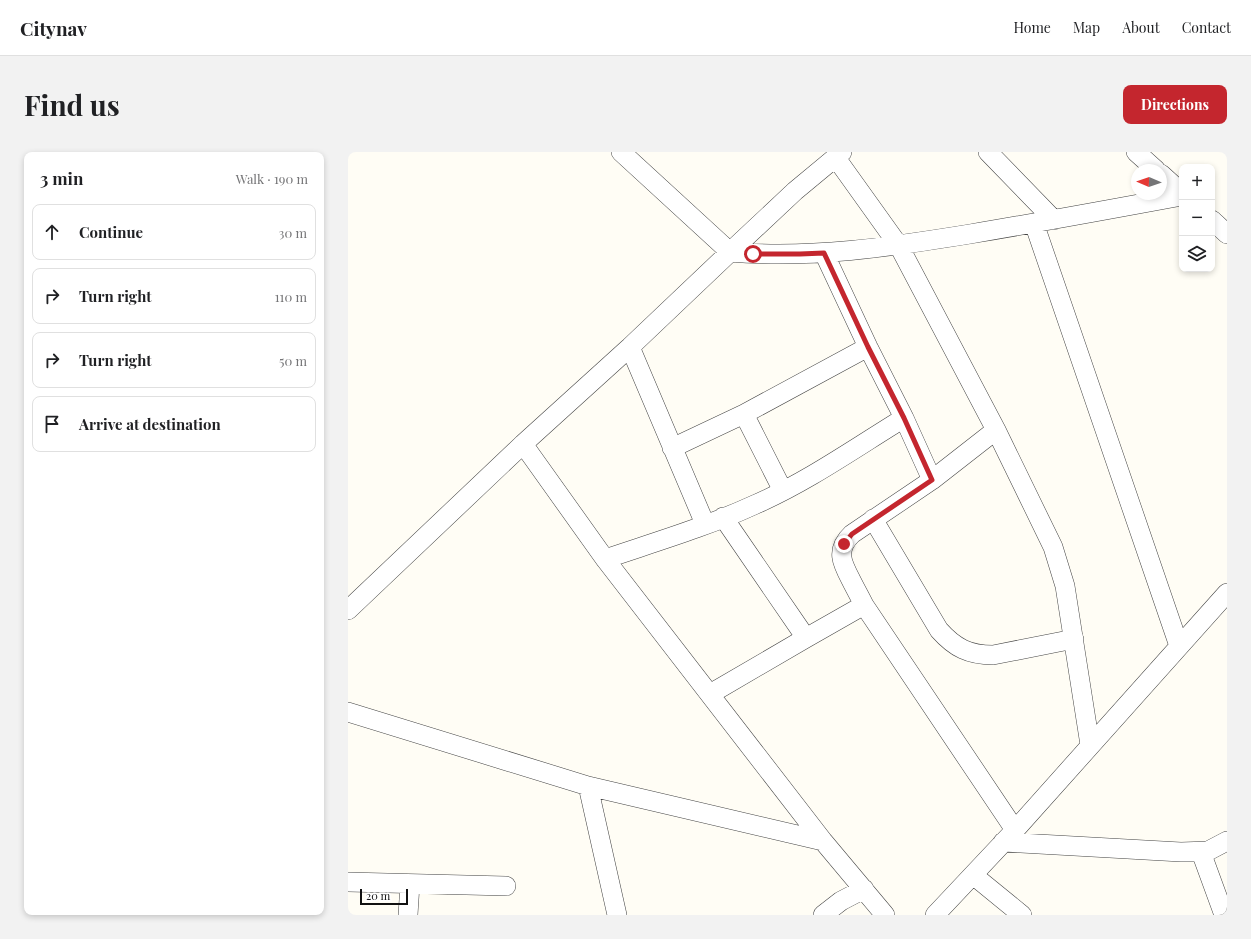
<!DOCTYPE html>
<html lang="en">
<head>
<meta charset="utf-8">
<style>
	:root { --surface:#fff; --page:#f2f2f2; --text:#202124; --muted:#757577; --line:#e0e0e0; --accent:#c4262e }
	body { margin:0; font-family:"Playfair Display",serif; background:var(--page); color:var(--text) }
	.controls { position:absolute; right:12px; top:12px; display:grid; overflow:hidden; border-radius:8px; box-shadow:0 2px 6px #0003 }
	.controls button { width:36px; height:36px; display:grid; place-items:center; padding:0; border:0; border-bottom:1px solid var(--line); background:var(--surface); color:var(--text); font:20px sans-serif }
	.compass { position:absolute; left:783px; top:12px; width:36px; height:36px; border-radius:50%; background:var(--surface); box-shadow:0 2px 6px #0003; rotate:272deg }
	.scale { position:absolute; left:12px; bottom:10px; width:48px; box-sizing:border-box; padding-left:4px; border:2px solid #111; border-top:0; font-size:11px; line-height:14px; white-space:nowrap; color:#111; -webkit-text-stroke:3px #fff; paint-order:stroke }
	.stop { position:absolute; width:12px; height:12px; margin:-9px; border:3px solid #c4262e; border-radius:50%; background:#fff }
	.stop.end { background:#c4262e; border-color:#fff; box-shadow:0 1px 4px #0008 }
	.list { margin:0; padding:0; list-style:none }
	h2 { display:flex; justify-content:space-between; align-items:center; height:52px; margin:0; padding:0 16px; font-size:17px }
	h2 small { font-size:13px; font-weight:400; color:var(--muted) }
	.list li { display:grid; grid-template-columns:26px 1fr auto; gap:12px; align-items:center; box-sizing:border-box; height:56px; margin:0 8px 8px; padding:0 8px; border:1px solid var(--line); border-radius:8px }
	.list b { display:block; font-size:15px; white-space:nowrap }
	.list em { font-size:13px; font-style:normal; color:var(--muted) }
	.icon { flex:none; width:22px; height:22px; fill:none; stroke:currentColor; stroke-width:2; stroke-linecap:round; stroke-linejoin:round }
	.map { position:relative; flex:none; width:879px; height:763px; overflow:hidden; border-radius:8px }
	header { display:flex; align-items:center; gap:24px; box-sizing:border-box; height:56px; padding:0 20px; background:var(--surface); border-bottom:1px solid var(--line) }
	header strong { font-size:19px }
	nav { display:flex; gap:22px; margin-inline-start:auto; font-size:14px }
	.intro { display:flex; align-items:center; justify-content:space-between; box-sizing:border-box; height:96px; padding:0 24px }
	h1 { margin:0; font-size:28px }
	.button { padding:10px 18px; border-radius:8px; background:var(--accent); color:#fff; font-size:14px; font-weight:700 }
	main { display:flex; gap:24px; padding:0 24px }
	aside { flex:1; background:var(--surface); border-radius:8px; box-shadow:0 2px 6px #0003 }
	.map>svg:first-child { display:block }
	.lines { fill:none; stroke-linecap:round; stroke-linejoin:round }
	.street-casing { stroke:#444; stroke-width:20 }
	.street { stroke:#fff; stroke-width:19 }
	.route { stroke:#c4262e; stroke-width:5 }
</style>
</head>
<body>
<header>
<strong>Citynav</strong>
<nav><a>Home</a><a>Map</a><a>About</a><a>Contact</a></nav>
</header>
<div class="intro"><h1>Find us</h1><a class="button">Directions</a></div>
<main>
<aside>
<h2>3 min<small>Walk · 190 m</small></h2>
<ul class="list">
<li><svg class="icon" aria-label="ahead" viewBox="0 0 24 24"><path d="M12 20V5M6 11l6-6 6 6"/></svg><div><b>Continue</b></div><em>30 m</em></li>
<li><svg class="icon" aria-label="right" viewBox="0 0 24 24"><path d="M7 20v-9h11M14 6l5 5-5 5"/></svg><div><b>Turn right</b></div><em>110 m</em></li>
<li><svg class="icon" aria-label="right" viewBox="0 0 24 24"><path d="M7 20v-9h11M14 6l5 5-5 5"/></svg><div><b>Turn right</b></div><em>50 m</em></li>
<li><svg class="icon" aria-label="arrive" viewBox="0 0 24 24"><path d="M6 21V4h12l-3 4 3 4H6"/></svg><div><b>Arrive at destination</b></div></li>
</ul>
</aside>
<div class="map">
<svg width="879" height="763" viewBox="0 0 879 763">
	<rect width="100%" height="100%" fill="#fffdf5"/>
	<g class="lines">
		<g class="street-casing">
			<path id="street" d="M273,0L382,100C463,107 542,95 622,82C693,70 764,57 834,44
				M640,0L706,68
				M788,0L808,18
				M488,6L551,94L648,278L705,395L717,434L742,593
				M813,22L834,41
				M864,68L879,82
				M686,71L831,494
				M476,101L520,195L556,266L584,328
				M282,195L357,372
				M396,262L435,339
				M648,278L584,328L504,382C487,398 494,411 503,428C507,436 512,445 516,453L667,678
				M175,292L257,407L475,689L537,763
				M324,296L396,262L520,195
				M375,365L458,486
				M525,367L591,478C607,496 621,503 645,503L726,487
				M257,407C307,390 358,375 406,353C459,330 507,296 556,266
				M0,458L175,292L282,195L382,100L447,39L494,0
				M362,542L458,486L516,453
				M0,560L240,634L475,689
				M240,634L269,763
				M655,690L833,700L860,699L879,689
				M853,700L876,763
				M625,723L674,763
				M0,730L158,734
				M60,763L62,732
				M475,763L493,749L516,737
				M587,763L667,678L879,441"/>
		</g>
		<use href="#street" class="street"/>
	</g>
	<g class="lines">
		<path class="route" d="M405,102H452L476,101L520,195L556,266L584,328L504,382L496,392"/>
	</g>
</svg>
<div class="controls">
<button>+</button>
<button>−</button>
<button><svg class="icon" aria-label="layers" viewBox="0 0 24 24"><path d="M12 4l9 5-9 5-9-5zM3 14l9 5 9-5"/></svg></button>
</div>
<svg class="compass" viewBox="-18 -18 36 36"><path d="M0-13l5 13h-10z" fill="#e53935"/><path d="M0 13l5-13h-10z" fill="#757577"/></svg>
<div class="scale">20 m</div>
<div class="stop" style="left:405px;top:102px"></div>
<div class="stop end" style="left:496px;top:392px"></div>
</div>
</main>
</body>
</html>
